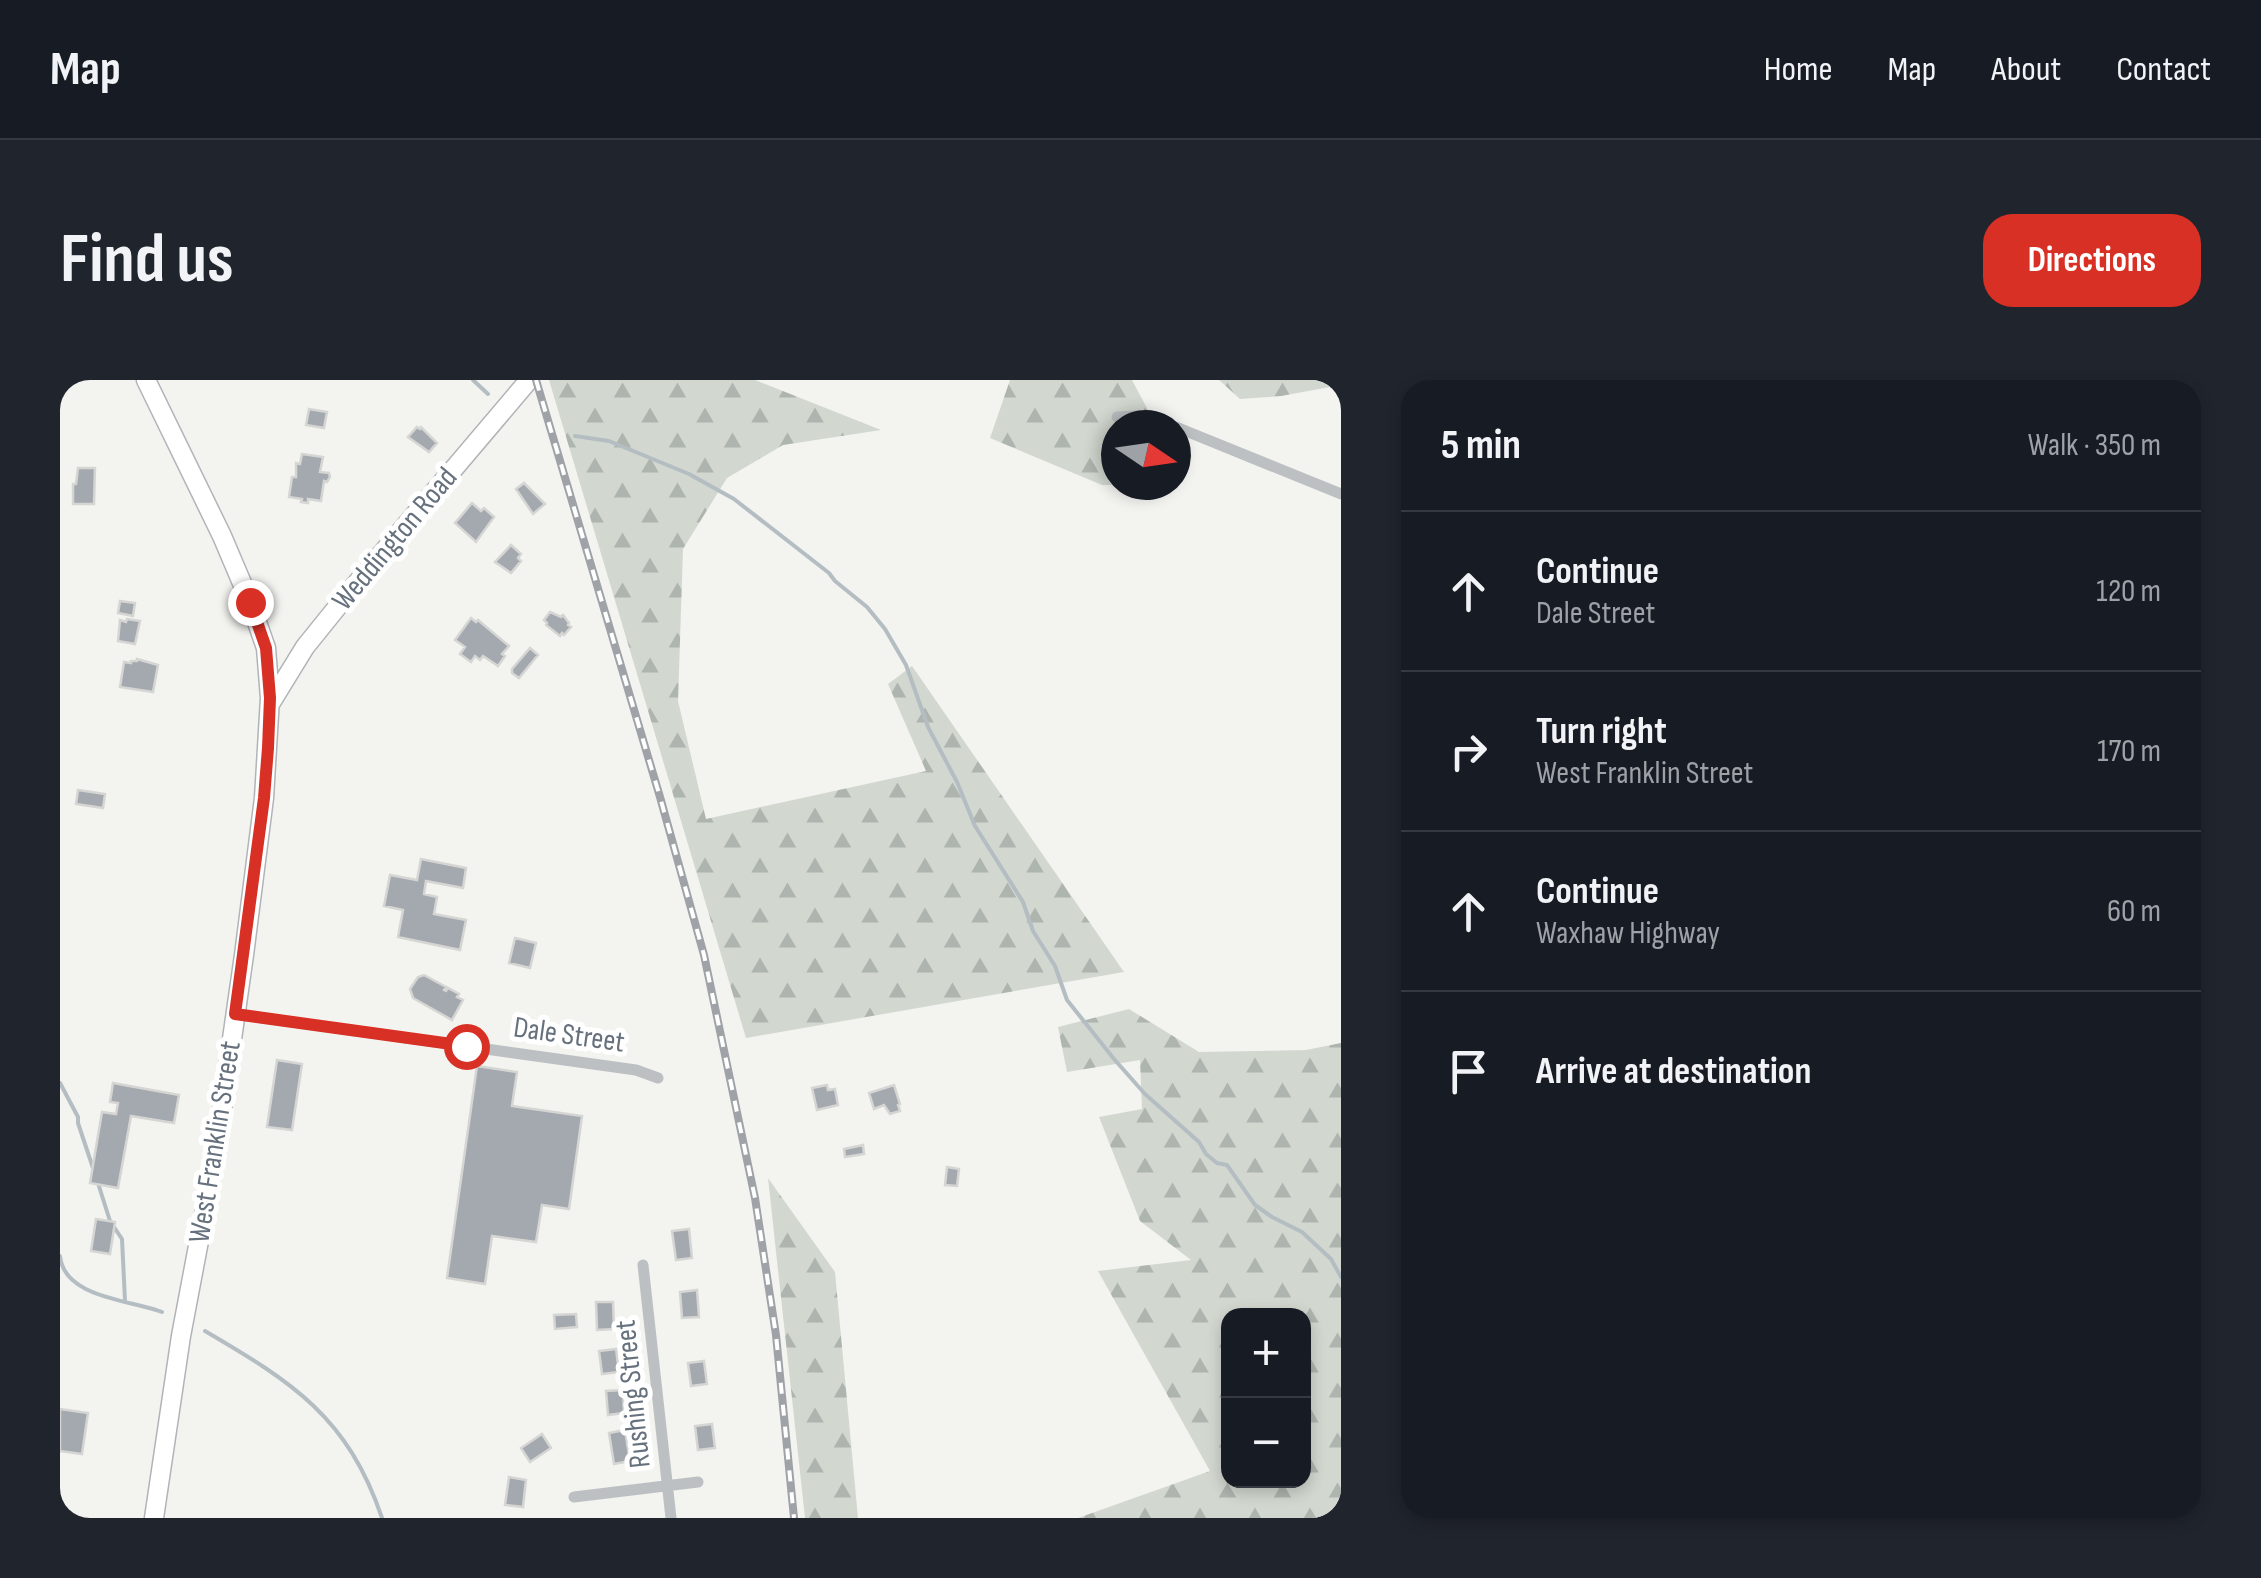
<!DOCTYPE html>
<html lang="en">
<head>
<meta charset="utf-8">
<style>
	:root { --surface:#171b24; --page:#20242c; --text:#f1f3f6; --muted:#9ea1a6; --line:#363941; --accent:#d93025 }
	body { margin:0; font-family:"Sofia Sans Condensed",sans-serif; background:var(--page); color:var(--text) }
	.controls { position:absolute; right:30px; bottom:30px; display:grid; overflow:hidden; border-radius:20px; box-shadow:0 5px 15px #0003 }
	.controls button { width:90px; height:90px; display:grid; place-items:center; padding:0; border:0; border-bottom:2px solid var(--line); background:var(--surface); color:var(--text); font:50px sans-serif }
	.compass { position:absolute; left:1041px; top:30px; width:90px; height:90px; border-radius:50%; background:var(--surface); box-shadow:0 5px 15px #0003; rotate:103deg }
	.stop { position:absolute; width:30px; height:30px; margin:-22px; border:8px solid #d93025; border-radius:50%; background:#fff }
	.stop.end { background:#d93025; border-color:#fff; box-shadow:0 2px 10px #0008 }
	.list { margin:0; padding:0; list-style:none }
	h2 { display:flex; justify-content:space-between; align-items:center; height:130px; margin:0; padding:0 40px; font-size:42px }
	h2 small { font-size:32px; font-weight:400; color:var(--muted) }
	.list li { display:grid; grid-template-columns:65px 1fr auto; gap:30px; align-items:center; box-sizing:border-box; height:160px; padding:0 40px; border-top:2px solid var(--line) }
	.list b { display:block; font-size:38px; white-space:nowrap }
	.list p { margin:0; font-size:32px; white-space:nowrap; color:var(--muted) }
	.list em { font-size:32px; font-style:normal; color:var(--muted) }
	.icon { flex:none; width:55px; height:55px; fill:none; stroke:currentColor; stroke-width:2; stroke-linecap:round; stroke-linejoin:round }
	.map { position:relative; flex:none; width:1281px; height:1138px; overflow:hidden; border-radius:30px }
	header { display:flex; align-items:center; gap:60px; box-sizing:border-box; height:140px; padding:0 50px; background:var(--surface); border-bottom:2px solid var(--line) }
	header strong { font-size:48px }
	nav { display:flex; gap:55px; margin-inline-start:auto; font-size:35px }
	.intro { display:flex; align-items:center; justify-content:space-between; box-sizing:border-box; height:240px; padding:0 60px }
	h1 { margin:0; font-size:70px }
	.button { padding:25px 45px; border-radius:30px; background:var(--accent); color:#fff; font-size:35px; font-weight:700 }
	main { display:flex; gap:60px; padding:0 60px }
	aside { flex:1; background:var(--surface); border-radius:30px; box-shadow:0 5px 15px #0003 }
	.map>svg:first-child { display:block }
	.forest { fill:url(#forest-firs); fill-rule:evenodd }
	.lines { fill:none; stroke-linecap:round; stroke-linejoin:round }
	.stream { stroke:#b4bdc2; stroke-width:4 }
	.building { fill:#a3a9ae; stroke:#d5d5d3; stroke-width:2.5 }
	.secondary-casing { stroke:#b0b4b8; stroke-width:21 }
	.minor { stroke:#bdc0c3; stroke-width:11 }
	.secondary { stroke:#fff; stroke-width:18 }
	.rail-casing { stroke:#9fa3a8; stroke-width:8 }
	.rail { stroke:#fff; stroke-width:4; stroke-dasharray:11; stroke-linecap:butt }
	.route { stroke:#d93025; stroke-width:12 }
	.labels { text-anchor:middle; dominant-baseline:central; stroke-width:10; stroke-linejoin:round; paint-order:stroke }
	.street-label { font-size:30px; fill:#66717d; stroke:#fff }
</style>
</head>
<body>
<header>
<strong>Map</strong>
<nav><a>Home</a><a>Map</a><a>About</a><a>Contact</a></nav>
</header>
<div class="intro"><h1>Find us</h1><a class="button">Directions</a></div>
<main>
<div class="map">
<svg width="1281" height="1138" viewBox="0 0 1281 1138">
	<defs>
		<pattern id="forest-firs" width="22" height="20" patternUnits="userSpaceOnUse" patternTransform="scale(2.5)"><rect width="22" height="20" fill="#d2d8d0"/><path d="M5 1l3.5 6h-7zM16 11l3.5 6h-7z" fill="#aeb4ae"/></pattern>
	</defs>
	<rect width="100%" height="100%" fill="#f3f3f0"/>
	<path class="forest" d="M489,0H695L821,50L723,65L667,98L623,169L618,321L646,439L866,391L828,304L852,286L1064,592L686,658Z
		M950,0H1072L1096,45H1056V105H1087H1042L930,58Z
		M1159,0H1281V5L1221,16L1180,19Z
		M1069,629L1139,672L1246,670L1281,663V1138H1018L1150,1091L1038,891L1131,880L1080,841L1039,737L1082,729L1080,680L1007,692L998,647ZM1168,936H1244V1100H1168Z
		M708,798L775,892L798,1138H745Z"/>
	<g class="lines">
		<path class="stream" d="M413,0L428,14
			M515,56L549,61L629,94L674,119L769,193L775,201L807,227L825,249L846,285L868,347L897,402L915,446L963,522L973,551L995,586L1007,620L1054,679L1085,714L1139,762L1146,774L1157,783L1167,785L1195,825L1212,837L1242,852L1271,879L1281,897
			M0,703L18,737V743L34,791
			M37,800L50,841L62,859L65,921
			M0,876C4,918 71,920 102,932
			M145,951C232,1002 288,1037 322,1138"/>
	</g>
	<path class="building" d="M249,29L267,32L264,48L246,45Z
		M357,47L360,49L361,47L377,63L369,72L348,57Z
		M242,74L263,77L260,92L269,93L270,97L267,102L264,101L261,121L248,119V123L241,122L242,119L229,117L232,97H236V83L240,84Z
		M18,88H35L34,124H13V104H16Z
		M464,103L485,124L473,134L456,109Z
		M412,123L421,131L424,128L434,137L416,162L395,143Z
		M451,165L461,174L458,178L461,181L451,193L435,182Z
		M60,221L75,223L73,236L58,233Z
		M490,232L501,237L503,235L509,243L508,245L511,247L504,255L502,253L500,256L486,245L487,243L484,240Z
		M411,238L416,242L418,240L449,266L442,274L445,276L438,286L423,276L420,280L415,276L411,282L400,274L405,267L395,260Z
		M67,239L80,241L75,264L58,261L60,240L66,242Z
		M470,268L478,275L459,298L452,293V289Z
		M77,279L98,285L93,312L60,307L64,282L71,283V281H77Z
		M18,410L45,414L43,428L16,424Z
		M361,479L406,488L403,508L366,501L364,514L377,517L374,534L406,540L400,570L338,557L343,530L324,526L330,495L357,500Z
		M455,558L476,563L470,588L449,583Z
		M364,595L386,607L384,610L386,611L388,608L399,614L397,617L403,620L392,640L353,618L350,609L358,597Z
		M217,680L242,684L232,750L207,747Z
		M417,686L457,692L452,726L522,736L509,829L482,825L476,862L432,856L425,904L387,898Z
		M53,703L119,715L114,743L71,736L58,808L30,803L42,732L56,734L58,723L50,722Z
		M767,705L768,710L775,709L778,725L757,730L752,708Z
		M834,705L840,724L838,725L840,731L830,734L824,725L814,729L809,713Z
		M803,765L804,774L785,777L784,769Z
		M887,787L899,789L897,806L885,805Z
		M36,839L55,842L50,874L31,871Z
		M629,849L632,878L616,880L612,851Z
		M637,910L639,937L622,938L620,912Z
		M536,922H553L554,949L537,950Z
		M516,934L517,947L495,949L494,935Z
		M556,969L559,992L542,994L539,971Z
		M644,981L647,1004L631,1006L628,983Z
		M563,1010L564,1033L548,1035L546,1011Z
		M0,1029L28,1033L22,1074L0,1071Z
		M652,1044L655,1068L638,1070L635,1046Z
		M565,1050L570,1081L554,1084L549,1053Z
		M482,1054L491,1068L470,1082L461,1068Z
		M449,1097L466,1100L463,1127L445,1125Z"/>
	<g class="lines">
		<g class="secondary-casing">
			<path id="secondary" d="M86,0L162,156L190,222L206,268L210,318L204,418L184,575L156,771L121,956L94,1138
				M210,324L245,267L291,210L469,0"/>
		</g>
		<path class="minor" d="M1057,37L1077,36L1111,45
			M1116,47L1281,114
			M175,634L576,690L598,698
			M583,885L611,1138
			M514,1117L638,1102"/>
		<use href="#secondary" class="secondary"/>
		<g class="rail-casing">
			<path id="rail" d="M476,0L600,417L644,575L695,818L716,955L734,1138"/>
		</g>
		<use href="#rail" class="rail"/>
	</g>
	<g class="lines">
		<path class="route" d="M190,222L206,268L210,318L208,368L204,418L175,634L406,666"/>
	</g>
	<g class="labels">
		<g class="street-label">
			<text transform="translate(335 159) rotate(-50)">Weddington Road</text>
			<text transform="translate(509 655) rotate(8)">Dale Street</text>
			<text transform="translate(155 762) rotate(-81)">West Franklin Street</text>
			<text transform="translate(573 1014) rotate(-96)">Rushing Street</text>
		</g>
	</g>
</svg>
<div class="controls">
<button>+</button>
<button>−</button>
</div>
<svg class="compass" viewBox="-18 -18 36 36"><path d="M0-13l5 13h-10z" fill="#e53935"/><path d="M0 13l5-13h-10z" fill="#9ea1a6"/></svg>
<div class="stop" style="left:406px;top:666px"></div>
<div class="stop end" style="left:190px;top:222px"></div>
</div>
<aside>
<h2>5 min<small>Walk · 350 m</small></h2>
<ul class="list">
<li><svg class="icon" aria-label="ahead" viewBox="0 0 24 24"><path d="M12 20V5M6 11l6-6 6 6"/></svg><div><b>Continue</b><p>Dale Street</p></div><em>120 m</em></li>
<li><svg class="icon" aria-label="right" viewBox="0 0 24 24"><path d="M7 20v-9h11M14 6l5 5-5 5"/></svg><div><b>Turn right</b><p>West Franklin Street</p></div><em>170 m</em></li>
<li><svg class="icon" aria-label="ahead" viewBox="0 0 24 24"><path d="M12 20V5M6 11l6-6 6 6"/></svg><div><b>Continue</b><p>Waxhaw Highway</p></div><em>60 m</em></li>
<li><svg class="icon" aria-label="arrive" viewBox="0 0 24 24"><path d="M6 21V4h12l-3 4 3 4H6"/></svg><div><b>Arrive at destination</b></div></li>
</ul>
</aside>
</main>
</body>
</html>
